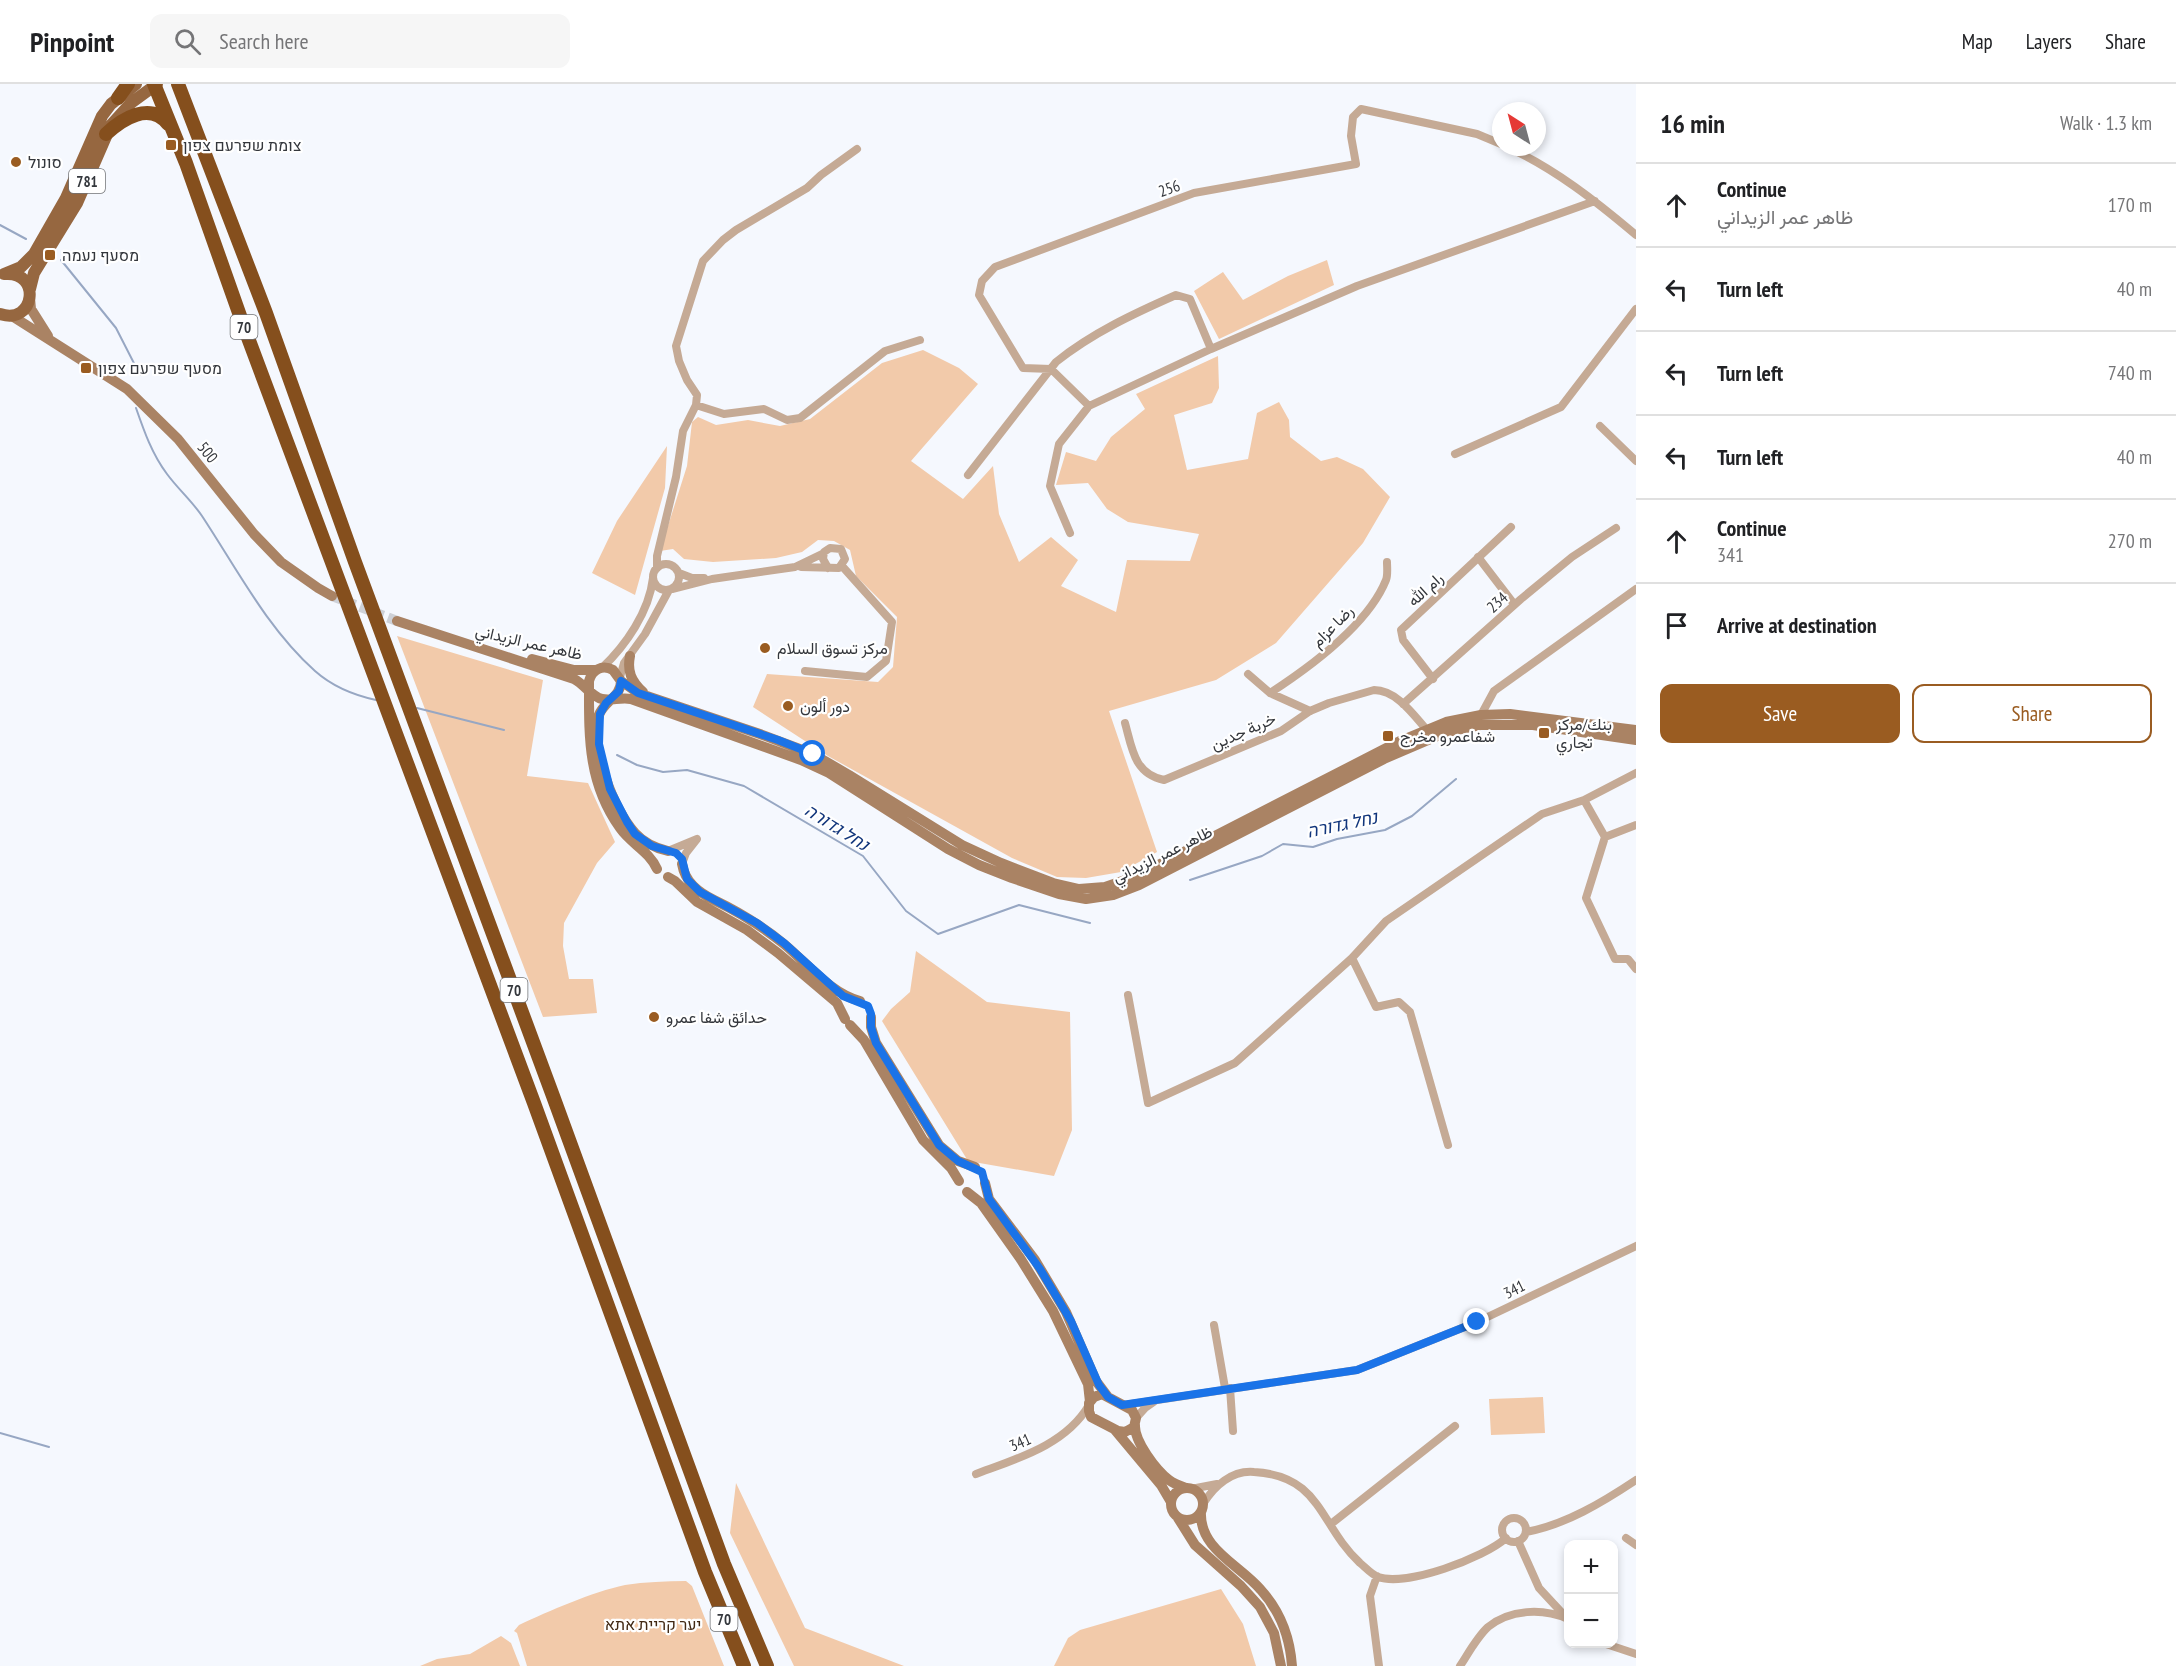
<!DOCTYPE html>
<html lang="en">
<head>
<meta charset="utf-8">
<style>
	:root { --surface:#fff; --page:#f6f6f6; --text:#202124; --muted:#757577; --line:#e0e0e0; --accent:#9a5c21 }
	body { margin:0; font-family:"PT Sans Narrow",Vazirmatn,Heebo,sans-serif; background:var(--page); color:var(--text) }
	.controls { position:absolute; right:18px; bottom:18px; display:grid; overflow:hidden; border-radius:12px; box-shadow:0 3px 9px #0003 }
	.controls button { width:54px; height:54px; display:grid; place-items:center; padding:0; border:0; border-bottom:2px solid var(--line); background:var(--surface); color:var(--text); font:30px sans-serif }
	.compass { position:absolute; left:1492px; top:18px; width:54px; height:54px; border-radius:50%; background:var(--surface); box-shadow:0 3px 9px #0003; rotate:324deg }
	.stop { position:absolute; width:18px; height:18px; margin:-14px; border:4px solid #1a73e8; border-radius:50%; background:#fff }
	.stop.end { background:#1a73e8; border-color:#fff; box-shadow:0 2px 6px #0008 }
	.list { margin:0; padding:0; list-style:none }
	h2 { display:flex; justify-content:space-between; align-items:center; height:78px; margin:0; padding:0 24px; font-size:26px }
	h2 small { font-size:20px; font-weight:400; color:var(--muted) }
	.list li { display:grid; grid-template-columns:39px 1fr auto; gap:18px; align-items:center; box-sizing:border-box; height:84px; padding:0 24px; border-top:2px solid var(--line) }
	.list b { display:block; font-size:22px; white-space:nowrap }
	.list p { margin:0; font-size:20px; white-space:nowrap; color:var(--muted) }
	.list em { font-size:20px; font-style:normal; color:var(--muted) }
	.actions { display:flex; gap:12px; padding:18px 24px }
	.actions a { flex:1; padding:14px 0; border:2px solid var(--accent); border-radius:12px; text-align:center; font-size:21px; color:var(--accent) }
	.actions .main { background:var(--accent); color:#fff }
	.icon { flex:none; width:33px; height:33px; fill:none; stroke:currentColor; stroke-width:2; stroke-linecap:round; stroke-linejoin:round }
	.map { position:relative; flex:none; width:1636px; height:1582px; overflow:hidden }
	header { display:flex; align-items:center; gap:36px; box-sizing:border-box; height:84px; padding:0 30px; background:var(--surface); border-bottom:2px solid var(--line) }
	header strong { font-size:28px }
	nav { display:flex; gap:33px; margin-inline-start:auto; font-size:21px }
	.search { width:420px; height:54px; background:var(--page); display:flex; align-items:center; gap:15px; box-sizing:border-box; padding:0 21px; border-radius:12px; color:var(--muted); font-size:22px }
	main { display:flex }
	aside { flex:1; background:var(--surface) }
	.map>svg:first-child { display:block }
	.green { fill:#f2caaa }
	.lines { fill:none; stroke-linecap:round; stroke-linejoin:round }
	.stream { stroke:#97a7c3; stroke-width:2 }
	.secondary-tunnel { stroke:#ced1d7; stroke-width:10; stroke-dasharray:10 5; stroke-linecap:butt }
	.street { stroke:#c5aa95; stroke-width:8 }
	.secondary { stroke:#aa8364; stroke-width:10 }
	.primary { stroke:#966740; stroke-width:12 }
	.highway { stroke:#854f1d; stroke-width:14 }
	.route { stroke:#1a73e8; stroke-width:8 }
	.poi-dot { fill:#9a5c21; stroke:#fff; stroke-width:2 }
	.labels { text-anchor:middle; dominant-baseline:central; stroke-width:4.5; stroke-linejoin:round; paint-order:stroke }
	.shield { fill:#fff; stroke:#717376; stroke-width:1.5 }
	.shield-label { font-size:15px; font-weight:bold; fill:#34373c }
	.poi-label { font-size:16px; fill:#34373c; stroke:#fff; text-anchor:start }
	.street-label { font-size:16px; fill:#34373c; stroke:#fff }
	.park-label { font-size:16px; fill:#412813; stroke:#fff }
	.water-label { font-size:18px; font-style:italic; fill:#12367c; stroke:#fff }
</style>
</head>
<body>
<header>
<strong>Pinpoint</strong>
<div class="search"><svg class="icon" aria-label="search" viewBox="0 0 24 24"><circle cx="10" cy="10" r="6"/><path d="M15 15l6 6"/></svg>Search here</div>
<nav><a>Map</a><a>Layers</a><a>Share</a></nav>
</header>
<main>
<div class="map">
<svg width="1636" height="1582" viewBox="0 0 1636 1582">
	<rect width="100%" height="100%" fill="#f5f8fe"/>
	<path class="green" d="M1327,176L1334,201L1219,255L1194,207L1223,188L1243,216L1288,192Z
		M923,266L959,284L978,300L911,377L963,415L993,382L999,430L1019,478L1051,453L1078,476L1061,502L1116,528L1127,476L1190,477L1199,450L1128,438L1107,425L1088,399L1056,401L1066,368L1096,377L1111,353L1145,325L1136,310L1218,272L1219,304L1212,319L1174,331L1187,386L1248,375L1257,329L1279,318L1289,336L1290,353L1321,377L1337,373L1363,385L1390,413L1363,459L1276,559L1216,596L1109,627L1157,768L1121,788L1086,794L1057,793L1012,774L828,672L753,623L767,590L878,598L893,583L897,533L856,492L850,466L834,457L818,456L802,468L776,474L713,478L684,475L673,465L660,467L687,382L692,338L698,333L716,341L748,336L780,342L810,335L882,279Z
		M667,362L665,404L635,511L592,489L617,437Z
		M397,552L543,596L527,692L588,699L615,758L597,779L564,839L563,862L569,895H593L597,929L543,933Z
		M916,867L987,918L1070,928L1072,1046L1054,1092L968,1077L882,937L891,925L910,908Z
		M1543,1313L1545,1349L1491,1351L1489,1315Z
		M736,1399L805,1544L904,1582H794L730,1449Z
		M686,1497L692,1502L724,1582H527L517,1549L514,1547L519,1541C549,1527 592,1508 625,1501C645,1498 666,1497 686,1497Z
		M1221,1505L1243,1540L1256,1582H1054L1068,1554L1080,1546Z
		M501,1552L511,1559L520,1582H420L437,1575L470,1570Z"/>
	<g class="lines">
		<path class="stream" d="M0,141L26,155
			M61,176L116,244L140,291
			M136,324C144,347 152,370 167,390C178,405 192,417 202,432C237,485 267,544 315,587C333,603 353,611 376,616
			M417,624L504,646
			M617,671L637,681L663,688L687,686L744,702L863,772L906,827L938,850L1019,821L1090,839
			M1190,796L1262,772L1283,760L1313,763L1337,755L1385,746L1412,732L1456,695
			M0,1349L49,1363"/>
		<path class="secondary-tunnel" d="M332,512L397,537"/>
		<path class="street" d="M1507,63C1554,84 1597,118 1636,151
			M696,321L724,330L764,325L787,336L800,334L885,267L920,256
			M1089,322L1051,285L1023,284L979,211L982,197L995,183L1194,109L1356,80L1351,52L1353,33L1361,25L1477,50L1501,60
			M1600,342L1636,377
			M1455,370L1561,323L1636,225
			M968,391L1056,278C1092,249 1135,229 1176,211L1190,215L1211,265
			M1070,449L1050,402L1059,360L1089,322L1211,265L1357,202L1595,117
			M1478,473L1514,520
			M653 493a13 13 0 1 1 26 0a13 13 0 1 1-26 0Z
			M801,483L839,484L845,475L841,465L830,464L824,468L823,475L828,484
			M657,484V472L676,393L683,347L696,321L697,311L687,296L679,277L676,262L703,177L723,156L736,146L807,104L821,91L857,65
			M679,489L692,494H704
			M673,505L712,495L795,483L824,469
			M602,584C626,561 649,528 653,494
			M805,587L867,593L886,577L892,538L842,482
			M1248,590L1270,609L1310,627
			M620,593L624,579L645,550L669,506
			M1433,595L1403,556L1401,546L1511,443
			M1270,609C1310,583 1368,541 1386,496C1388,491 1387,483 1387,478
			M1403,620L1521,515L1572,473L1616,444
			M1481,631L1494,607L1636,505
			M1125,639C1132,664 1134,690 1164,696L1281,647L1310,627L1329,619L1374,606C1396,606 1413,630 1426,645
			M1636,689L1584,716L1605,753L1636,741
			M1605,753L1586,814L1615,875H1628L1636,885
			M668,767L697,755L686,769L682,780
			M1352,874L1376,923L1399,918L1410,928L1448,1061
			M1128,911L1148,1019L1235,979L1352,874L1386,837L1542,730L1584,716
			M1214,1241L1225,1304
			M1230,1304L1233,1347
			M1124,1321L1357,1286L1477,1238L1636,1162
			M1136,1334L1145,1324L1155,1317
			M976,1390C1016,1375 1066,1361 1089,1321
			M1191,1405L1217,1400
			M1203,1420C1214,1402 1232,1386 1254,1388C1322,1392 1319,1441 1360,1479C1365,1483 1371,1490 1378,1493C1406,1503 1484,1474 1506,1454
			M1502 1446a12 12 0 1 1 24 0a12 12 0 1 1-24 0Z
			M1331,1440L1455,1342
			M1526,1448C1565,1441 1603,1418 1636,1396
			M1626,1454L1636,1461
			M1518,1457L1539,1504L1564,1531
			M1377,1492L1370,1512L1379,1582
			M1606,1560L1636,1570
			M1460,1582C1468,1570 1477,1553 1488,1543C1510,1525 1543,1524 1568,1535"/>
		<path class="secondary" d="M30,214L31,225L48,252
			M12,232L127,305L178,355L254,450L281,478L318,504L332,512
			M397,537L574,595C584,600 592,613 602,615C611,617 621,613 631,615L801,676L829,689L948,765L979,781L1012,794L1059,810L1086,815L1113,811L1139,801L1384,675L1447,648L1480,641H1533L1636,656
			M630,572C627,587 631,597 643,608
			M532,575L574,586H596
			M621,597L638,609L760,650L813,670L849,691L962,761L1001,779L1053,799L1079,805L1105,803L1137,792L1400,657L1446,638L1481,631L1510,630L1636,646
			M682,780C685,798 698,808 714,816C739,828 762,842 784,860C808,880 830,909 860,917
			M657,785C649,767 631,760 620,744C587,698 589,651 589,597C592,586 602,580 613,586L621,597C621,613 604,617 599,631C589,663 614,725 635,749C644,759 655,764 668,767
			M668,793L675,797L697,818L747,846L778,869L837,919L845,935
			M871,933V943L876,959L939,1061L958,1077L975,1083
			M850,941L864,956L923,1056L951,1084L959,1097
			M985,1099L989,1115L1035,1176L1066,1228L1096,1297L1108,1313
			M967,1108L981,1119L1020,1174L1053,1227L1088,1300L1090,1318
			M1102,1310L1132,1326L1136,1334L1134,1343L1125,1348L1118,1347L1091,1333L1089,1327V1319L1094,1313Z
			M1135,1341C1134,1357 1156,1386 1169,1396C1174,1400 1180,1402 1186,1404
			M1115,1346L1161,1401L1171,1418
			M1171 1420a16 16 0 1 1 32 0a16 16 0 1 1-32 0Z
			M1201,1428C1199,1465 1240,1481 1261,1506C1280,1527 1290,1554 1292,1582
			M1178,1434L1195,1461L1241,1502L1260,1523L1274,1549L1281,1582"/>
		<path class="primary" d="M4,190L21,183L34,170L66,114L102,32L111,20L136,0
			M30,205L34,189L77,119L111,41L131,19L157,0
			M0,230C35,242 42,187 5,190"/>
		<path class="highway" d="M154,0L186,79L244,243L534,1019L705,1488L744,1582
			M178,0L266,229L355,478L553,1012L724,1480L767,1582
			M118,14L128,0
			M106,50C122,35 150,17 168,40"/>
	</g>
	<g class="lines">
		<path class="route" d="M813,670L778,656L638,609L621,597L619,607L606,619L600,630L599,660L610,705L627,738L635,750L652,762L676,769L682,775L687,795L700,808L757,839L784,859L843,912L868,922L871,930V943L876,959L939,1061L958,1077L982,1088L989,1115L1040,1185L1071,1237L1099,1301L1108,1313L1122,1321L1357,1286L1477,1238"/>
	</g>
	<g class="poi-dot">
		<rect x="165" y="55" width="12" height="12" rx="3"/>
		<circle cx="16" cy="78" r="6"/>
		<rect x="44" y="165" width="12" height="12" rx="3"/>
		<rect x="80" y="278" width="12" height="12" rx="3"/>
		<circle cx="765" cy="564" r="6"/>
		<circle cx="788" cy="622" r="6"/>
		<rect x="1538" y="643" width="12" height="12" rx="3"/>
		<rect x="1382" y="646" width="12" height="12" rx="3"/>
		<circle cx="654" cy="933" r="6"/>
	</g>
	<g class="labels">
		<g class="shield">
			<rect x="69" y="85" width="36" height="24" rx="4.5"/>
			<rect x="230.5" y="231" width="27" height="24" rx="4.5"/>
			<rect x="500.5" y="894" width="27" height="24" rx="4.5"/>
			<rect x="710.5" y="1523" width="27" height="24" rx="4.5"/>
		</g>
		<g class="shield-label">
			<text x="87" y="97">781</text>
			<text x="244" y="243">70</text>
			<text x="514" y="906">70</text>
			<text x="724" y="1535">70</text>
		</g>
		<g class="poi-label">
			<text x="183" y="61">צומת שפרעם צפון</text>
			<text x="28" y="78">סונול</text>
			<text x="62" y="171">מסעף נעמה</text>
			<text x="98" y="284">מסעף שפרעם צפון</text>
			<text x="777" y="564">مركز تسوق السلام</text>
			<text x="800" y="622">دور ألون</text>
			<text x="1556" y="640">بنك/مركز<tspan x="1556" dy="18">تجاري</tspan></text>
			<text x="1400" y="652">شفاعمرو مخرج</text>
			<text x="666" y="933">حدائق شفا عمرو</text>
		</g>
		<g class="street-label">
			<text transform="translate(1169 104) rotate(-20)">256</text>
			<text transform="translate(208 368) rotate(51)">500</text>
			<text transform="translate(1425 505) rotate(-42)">رام الله</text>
			<text transform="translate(1497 518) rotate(-42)">234</text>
			<text transform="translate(1332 542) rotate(-45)">رضا عزام</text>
			<text transform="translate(529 558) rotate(13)">ظاهر عمر الزيداني</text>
			<text transform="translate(1243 647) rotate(-24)">خربة جدين</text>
			<text transform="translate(1162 770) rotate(-26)">ظاهر عمر الزيداني</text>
			<text transform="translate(1514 1205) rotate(-26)">341</text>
			<text transform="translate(1020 1358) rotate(-24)">341</text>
		</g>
		<g class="park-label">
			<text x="653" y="1540">יער קריית אתא</text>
		</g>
		<g class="water-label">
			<text transform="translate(1342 740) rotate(-12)">נחל גדורה</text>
			<text transform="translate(837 743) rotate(32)">נחל גדורה</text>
		</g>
	</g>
</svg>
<div class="controls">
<button>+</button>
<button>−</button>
</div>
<svg class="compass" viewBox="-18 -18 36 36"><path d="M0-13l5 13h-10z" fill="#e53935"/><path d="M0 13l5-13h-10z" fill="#757577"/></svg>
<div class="stop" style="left:813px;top:670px"></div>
<div class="stop end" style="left:1477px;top:1238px"></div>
</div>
<aside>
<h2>16 min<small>Walk · 1.3 km</small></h2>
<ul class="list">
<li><svg class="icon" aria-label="ahead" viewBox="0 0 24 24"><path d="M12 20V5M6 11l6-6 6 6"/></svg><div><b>Continue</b><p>ظاهر عمر الزيداني</p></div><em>170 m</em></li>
<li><svg class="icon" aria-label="left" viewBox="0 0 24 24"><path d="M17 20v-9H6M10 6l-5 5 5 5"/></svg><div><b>Turn left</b></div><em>40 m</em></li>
<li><svg class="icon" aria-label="left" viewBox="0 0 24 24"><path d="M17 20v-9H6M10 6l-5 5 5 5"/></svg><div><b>Turn left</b></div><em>740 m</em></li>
<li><svg class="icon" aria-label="left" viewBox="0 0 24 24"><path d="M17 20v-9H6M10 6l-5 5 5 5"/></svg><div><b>Turn left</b></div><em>40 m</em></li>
<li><svg class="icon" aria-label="ahead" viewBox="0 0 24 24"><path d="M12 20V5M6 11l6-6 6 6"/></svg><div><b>Continue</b><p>341</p></div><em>270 m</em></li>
<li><svg class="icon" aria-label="arrive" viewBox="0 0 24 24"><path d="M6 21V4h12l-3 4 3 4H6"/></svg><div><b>Arrive at destination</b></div></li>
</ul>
<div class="actions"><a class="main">Save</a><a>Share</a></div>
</aside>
</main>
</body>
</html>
